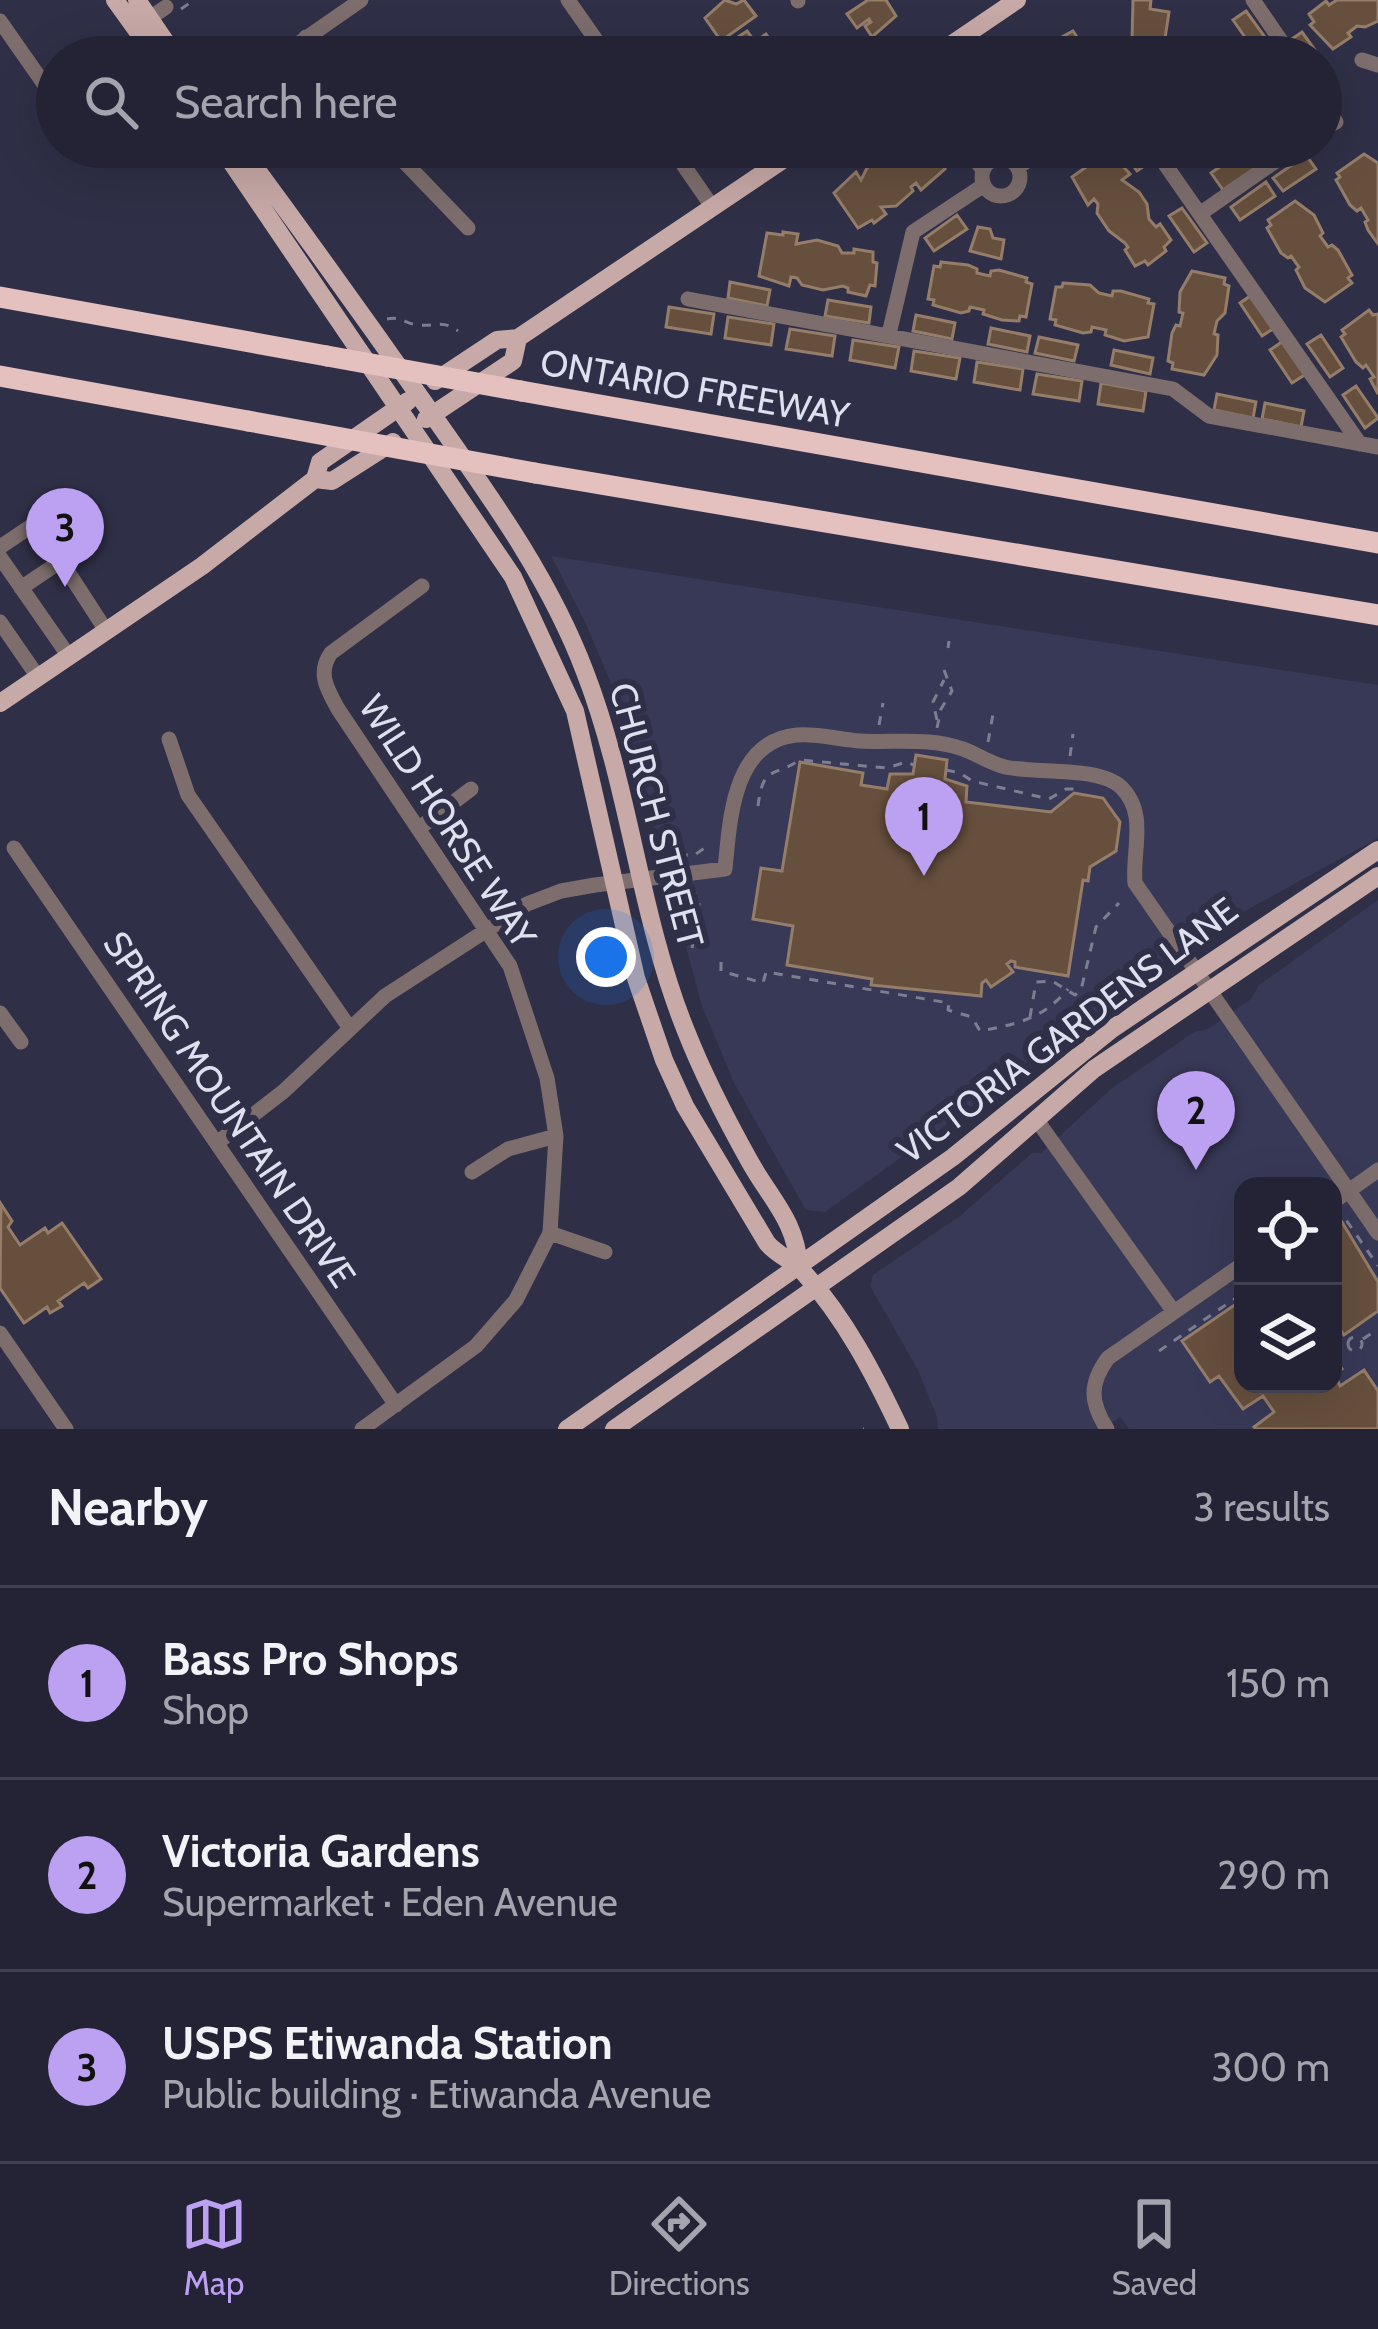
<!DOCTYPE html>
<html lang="en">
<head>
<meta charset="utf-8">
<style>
	:root { --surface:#232335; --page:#2f2f41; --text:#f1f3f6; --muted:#a3a4ad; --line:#404050; --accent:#bca0f2 }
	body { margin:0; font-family:Cabin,sans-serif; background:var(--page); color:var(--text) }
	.controls { position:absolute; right:36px; bottom:36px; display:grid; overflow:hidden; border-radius:24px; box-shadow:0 12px 48px #0002 }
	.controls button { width:108px; height:108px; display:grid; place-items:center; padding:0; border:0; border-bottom:3px solid var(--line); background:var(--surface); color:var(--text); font:60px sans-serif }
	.you { position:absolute; left:606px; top:957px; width:42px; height:42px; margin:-30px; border:9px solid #fff; border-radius:50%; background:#1a73e8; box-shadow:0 0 0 18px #1a73e833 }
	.badge { display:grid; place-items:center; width:78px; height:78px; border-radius:50%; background:var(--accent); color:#111; font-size:39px; font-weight:700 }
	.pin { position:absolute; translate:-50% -99px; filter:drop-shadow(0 3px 6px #0008) }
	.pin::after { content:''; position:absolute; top:63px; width:42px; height:36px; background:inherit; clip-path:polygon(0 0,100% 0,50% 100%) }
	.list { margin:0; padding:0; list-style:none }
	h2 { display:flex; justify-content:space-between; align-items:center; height:156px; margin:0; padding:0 48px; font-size:51px }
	h2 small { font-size:39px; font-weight:400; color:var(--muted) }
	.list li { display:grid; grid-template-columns:78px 1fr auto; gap:36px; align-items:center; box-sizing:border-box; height:192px; padding:0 48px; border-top:3px solid var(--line) }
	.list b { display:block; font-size:45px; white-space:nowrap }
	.list p { margin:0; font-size:39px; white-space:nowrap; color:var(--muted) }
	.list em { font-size:39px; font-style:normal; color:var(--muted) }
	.icon { flex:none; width:66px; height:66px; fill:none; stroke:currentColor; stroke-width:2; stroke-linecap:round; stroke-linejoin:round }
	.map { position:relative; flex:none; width:1378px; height:1429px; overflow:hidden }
	.search { position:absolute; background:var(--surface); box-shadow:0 12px 48px #0002; left:36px; right:36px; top:36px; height:132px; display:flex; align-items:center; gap:30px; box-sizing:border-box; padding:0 42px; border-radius:66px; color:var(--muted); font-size:45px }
	.sheet { height:732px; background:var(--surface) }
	nav { display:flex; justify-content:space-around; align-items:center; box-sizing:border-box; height:168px; border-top:3px solid var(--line); background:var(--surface); font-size:33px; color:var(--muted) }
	nav a { display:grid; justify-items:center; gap:6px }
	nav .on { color:var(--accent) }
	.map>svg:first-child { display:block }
	.built { fill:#383957; fill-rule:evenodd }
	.building { fill:#664f3d; stroke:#957d69; stroke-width:3 }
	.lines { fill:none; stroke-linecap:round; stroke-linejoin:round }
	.path { stroke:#7d7e92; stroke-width:3; stroke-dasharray:9 9; stroke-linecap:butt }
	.minor { stroke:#7d6e6d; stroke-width:15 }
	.major { stroke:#c7a9a7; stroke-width:18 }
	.highway { stroke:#e4c0be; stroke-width:21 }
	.highway-bridge { stroke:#e4c0be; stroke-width:21 }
	.labels { text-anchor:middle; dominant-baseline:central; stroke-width:12; stroke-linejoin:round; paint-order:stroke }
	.street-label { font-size:36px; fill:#dfe0ef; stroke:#2f2f47 }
</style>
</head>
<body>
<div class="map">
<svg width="1378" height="1429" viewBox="0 0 1378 1429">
	<rect width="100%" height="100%" fill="#2f2f47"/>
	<path class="built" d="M551,556L1378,685V838L1225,922L1035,1056L972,1111L956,1118L825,1212L806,1210L734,1083L702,1006L619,702L585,622Z
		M1378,900V1429H1129L1120,1417L1102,1429H938L937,1417L918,1370L870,1286L873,1275L960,1216L1032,1153H1041L1111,1089L1194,1032L1208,1029L1251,999L1259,985ZM1243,1186H1333V1384H1243Z"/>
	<path class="building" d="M725,0L736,4L744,0L756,16L721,41L705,18Z
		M868,0H886L896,16L872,37L865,26L871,22L869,19L857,28L847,14Z
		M1133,0H1151L1150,9L1169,12L1164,45L1132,40Z
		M1337,0H1378V21L1365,27L1357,26L1348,33L1351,37L1333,49L1310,25L1314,22L1309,14L1326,1L1329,5Z
		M1246,11L1270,44L1256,53L1233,20Z
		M747,31L755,42L766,34L775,47L761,57H729L723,47Z
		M1073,31L1091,57H1036L1049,53L1045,46Z
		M1302,32L1320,57H1300L1289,41Z
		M892,147H932L945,169L921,190L916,183L911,187L913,191L896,206L881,207L886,214L874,223L872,220L858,228L834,193L856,172L861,180L868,166L880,158L896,155Z
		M1120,147H1140L1150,162L1137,171Z
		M1249,147L1261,164L1223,190L1211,173Z
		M1109,151L1130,174L1122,180L1139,192L1147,204L1149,219L1156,227L1160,224L1171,240L1164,247L1166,251L1148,265L1145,261L1135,266L1125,250L1128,247L1125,243L1109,231L1097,213L1098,204L1094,199L1088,205L1072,177Z
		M1364,154L1378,163V244L1368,230L1365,222L1368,220L1361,208L1357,211L1350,205L1336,180L1340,177L1337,173Z
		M1306,155L1316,169L1283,191L1273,178Z
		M1266,182L1275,196L1240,220L1231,207Z
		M1295,201L1314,215L1323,233L1320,236L1328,247L1332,245L1338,250L1352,275L1348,278L1352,283L1325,302L1305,288L1296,270L1299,267L1291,256L1288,258L1281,253L1267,228L1271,225L1268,220Z
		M1182,208L1207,243L1194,252L1169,216Z
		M957,215L967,229L934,251L925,238Z
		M978,227L990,229L993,238L1004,240L1001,259L970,251Z
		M783,232L798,234L796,244L817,240L838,246L842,253H854V249L873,252V262L877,263L875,286L870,285L866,296L848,292V288L843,286L823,290L802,285L797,278L791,277L789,286L759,276L767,233L783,235Z
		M941,262L968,265L977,269V273L990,276L991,271L999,270L1027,278L1026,282L1032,284L1026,317L1020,316L1019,321L1002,320L983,314L984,310L970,307L969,311L961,313L933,305L934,300L928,299L934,266L940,267Z
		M1192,271L1225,278L1224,284L1229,286L1225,313L1217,321L1214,334L1218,335L1217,355L1204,375L1172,369L1173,363L1168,361L1172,333L1176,325L1180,326L1183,313L1179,312L1180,292Z
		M730,282L770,290L767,306L728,298Z
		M1063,283L1090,285L1099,293L1112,296L1113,291H1121L1149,299L1148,303L1154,304L1148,337L1124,341L1105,335L1106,330L1092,327L1091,332L1083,333L1055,325L1056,320L1050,319L1056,287H1062Z
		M1253,294L1276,327L1262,336L1240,303Z
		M828,300L871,307L869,323L825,316Z
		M669,307L714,314L711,334L666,327Z
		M1369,310L1373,315L1378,314V394L1370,379L1374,377L1366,365L1363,368L1356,362L1341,337L1345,334L1342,330Z
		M916,315L955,323L952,339L913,331Z
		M728,317L774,324L771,345L725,338Z
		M991,328L1030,336L1027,352L988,344Z
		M790,329L835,336L832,356L786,349Z
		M1321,335L1343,368L1330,377L1307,344Z
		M1039,337L1078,345L1074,361L1035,353Z
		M853,340L899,347L895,368L850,360Z
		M1283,341L1306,374L1292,383L1270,350Z
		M1114,350L1153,358L1150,374L1111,365Z
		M914,351L960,358L956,379L911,371Z
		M977,362L1023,369L1020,390L974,382Z
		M1037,374L1082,381L1079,401L1033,394Z
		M1101,383L1146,391L1143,411L1098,404Z
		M1356,386L1378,418L1365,428L1343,395Z
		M1217,394L1256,402L1253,418L1214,410Z
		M1265,403L1304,411L1301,427L1262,419Z
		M916,755L947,760L945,779L967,786L966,802L1051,812L1074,793L1103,798L1120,822L1116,851L1090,867L1088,881L1083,880L1068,976L1015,967V962L1011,961L1007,964L1013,972L991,987L986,980L982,983L981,996L871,985L872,979L787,965L793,926L753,919L761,868L782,871L800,762L863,773L861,785L887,789L890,774H913Z
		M1,1204L12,1221L8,1227L20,1245L45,1228L48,1233L62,1223L101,1279L88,1288L84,1283L58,1301L62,1306L50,1313L47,1307L24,1323L0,1288Z
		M1342,1222L1378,1282V1311L1344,1335L1333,1319V1228Z
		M1239,1302L1243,1308V1384H1333V1356L1342,1369L1335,1374L1340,1386L1364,1370L1378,1391V1429H1256L1254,1427L1274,1412L1263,1396L1243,1409L1219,1376L1210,1382L1182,1341Z"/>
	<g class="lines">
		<path class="path" d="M181,9L194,0
			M387,319C401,316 404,323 417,325C435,327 442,319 458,331
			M948,648L949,641
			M937,720L933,702L944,680
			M879,725L883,703
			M937,728L941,709L952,691L944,670
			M988,742L993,714
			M1070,756L1073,734
			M946,770L960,773L972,781L1049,799L1066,789H1081
			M758,806C763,765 772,778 800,760L887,768L906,762L914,765
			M661,852L693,856L709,845
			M692,948L699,904L694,890
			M721,962V971L763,983L766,972L949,1003L948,1010L972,1017L980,1031C1017,1024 1043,1019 1068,989
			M1030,1017L1036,982L1052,981L1075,995L1081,990L1096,927L1119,903
			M1333,1225L1344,1217L1378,1266
			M1348 1344a7 7 0 1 1 14 0a7 7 0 1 1-14 0Z
			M1363,1339L1378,1329
			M1159,1351L1243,1293
			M1334,1359L1348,1349
			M863,1429H864"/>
		<path class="minor" d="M568,0L608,57
			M798,0V1
			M1253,0L1292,57
			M150,18L166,7
			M0,21L51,94
			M306,37L320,57
			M279,57L361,0
			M1362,60L1378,65
			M1321,100L1336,122L1321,130
			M390,147L468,228
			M671,147L713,208
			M966,147L983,170
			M1153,147L1360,444
			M982 177a19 19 0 1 1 38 0a19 19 0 1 1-38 0Z
			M1018,167L1048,147
			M1201,213L1296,147
			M688,299L1173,389L1209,416L1378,447
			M889,334L913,232L984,185
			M0,547L36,523
			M0,557L68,655
			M21,588L61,561L105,629
			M0,622L38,677
			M169,739L188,795L349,1027
			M418,829L471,789
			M14,848L396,1405
			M0,1013L21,1042
			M1036,1119L1174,1312
			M217,1143L284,1091L385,996L527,904L561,891L595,885L725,869C730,821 732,741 797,735C817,733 841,740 861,741C894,743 931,737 963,749C977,754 989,763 1005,767C1037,774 1098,766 1121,787C1148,813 1132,850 1135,883L1378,1233
			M472,1172L508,1149L556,1136
			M1333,1202L1378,1170
			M550,1233L605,1252
			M0,1333L66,1429
			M362,1429L476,1346L516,1300L550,1233L556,1136L547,1078L510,966L338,709C327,689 317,673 331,653L422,586
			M1107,1429C1090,1402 1089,1384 1108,1358L1243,1264"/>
		<path class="major" d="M115,0L156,57
			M137,0L176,57
			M933,57L1017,0
			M221,147L513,577L575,711L636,978L664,1060L685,1106L767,1243C778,1256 793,1260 804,1273C845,1318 874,1374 900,1429
			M240,147C305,235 369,324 432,414C489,495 549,577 585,672C630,788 639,915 686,1031C704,1077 726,1119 750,1162C772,1201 796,1221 799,1267
			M435,381L497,340L518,338L802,147
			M426,419L513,361L518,338
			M315,479L332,481L393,442
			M0,703L202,566L315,479L320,462L408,401
			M567,1429L953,1157L1112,1029L1378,850
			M614,1429L959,1187L1094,1069L1378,876"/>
		<path class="highway" d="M0,297L327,356
			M0,376L248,421
			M521,391L1378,543
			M535,473L1378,615"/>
		<path class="highway-bridge" d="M327,356L521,391
			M248,421L535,473"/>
	</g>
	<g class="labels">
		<g class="street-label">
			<text transform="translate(695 388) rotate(10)">ONTARIO FREEWAY</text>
			<text transform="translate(657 815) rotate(75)">CHURCH STREET</text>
			<text transform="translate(448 821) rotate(57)">WILD HORSE WAY</text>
			<text transform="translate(1067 1030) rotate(-37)">VICTORIA GARDENS LANE</text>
			<text transform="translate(230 1109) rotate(56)">SPRING MOUNTAIN DRIVE</text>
		</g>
	</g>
</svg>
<div class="controls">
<button><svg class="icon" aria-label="locate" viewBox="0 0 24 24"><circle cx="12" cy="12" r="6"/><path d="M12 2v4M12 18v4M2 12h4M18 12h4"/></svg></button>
<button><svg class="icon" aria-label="layers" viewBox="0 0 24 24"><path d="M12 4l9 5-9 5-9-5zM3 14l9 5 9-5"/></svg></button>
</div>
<div class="you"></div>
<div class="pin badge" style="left:924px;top:876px">1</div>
<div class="pin badge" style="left:1196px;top:1170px">2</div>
<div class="pin badge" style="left:65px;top:587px">3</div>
<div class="search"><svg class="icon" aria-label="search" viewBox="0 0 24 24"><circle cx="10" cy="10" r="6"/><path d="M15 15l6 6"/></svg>Search here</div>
</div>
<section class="sheet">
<h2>Nearby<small>3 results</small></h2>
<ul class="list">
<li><span class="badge">1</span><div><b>Bass Pro Shops</b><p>Shop</p></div><em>150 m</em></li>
<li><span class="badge">2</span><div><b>Victoria Gardens</b><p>Supermarket · Eden Avenue</p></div><em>290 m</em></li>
<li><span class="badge">3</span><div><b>USPS Etiwanda Station</b><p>Public building · Etiwanda Avenue</p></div><em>300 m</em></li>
</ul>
</section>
<nav>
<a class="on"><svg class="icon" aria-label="map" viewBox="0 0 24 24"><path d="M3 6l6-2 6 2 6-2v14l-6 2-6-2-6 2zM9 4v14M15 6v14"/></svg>Map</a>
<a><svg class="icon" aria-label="directions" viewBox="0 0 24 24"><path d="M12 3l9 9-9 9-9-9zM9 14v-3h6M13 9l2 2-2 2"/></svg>Directions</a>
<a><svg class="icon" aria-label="saved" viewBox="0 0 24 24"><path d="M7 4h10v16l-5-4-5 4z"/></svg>Saved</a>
</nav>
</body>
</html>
